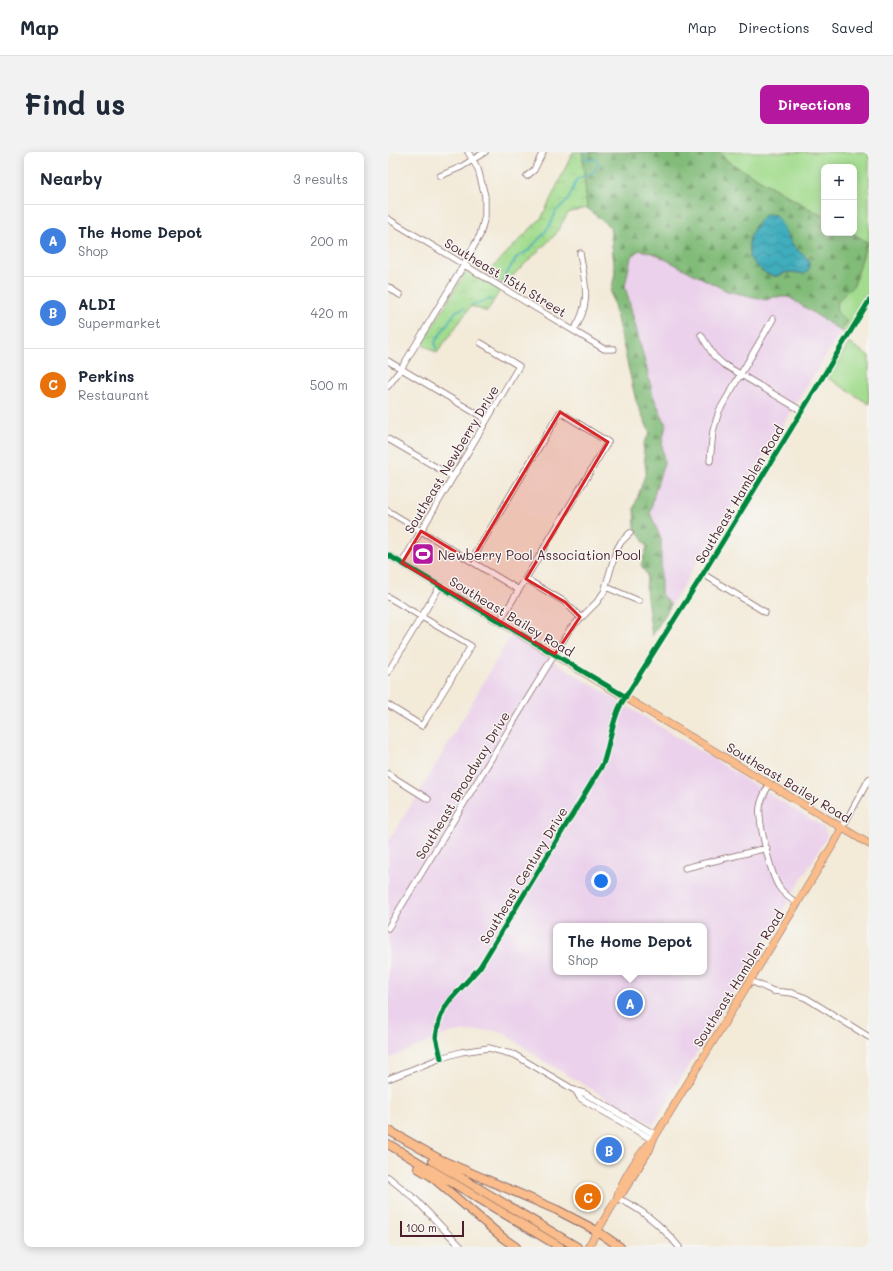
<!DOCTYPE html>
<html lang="en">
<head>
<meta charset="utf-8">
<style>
	:root { --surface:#fff; --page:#f2f2f3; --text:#1f2937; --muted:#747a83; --line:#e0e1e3; --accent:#b5179e }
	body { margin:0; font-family:Mali,sans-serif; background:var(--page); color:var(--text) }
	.controls { position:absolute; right:12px; top:12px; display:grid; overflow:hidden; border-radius:8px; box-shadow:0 2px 10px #0003 }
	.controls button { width:36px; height:36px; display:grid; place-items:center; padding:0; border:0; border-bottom:1px solid var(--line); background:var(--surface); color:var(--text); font:20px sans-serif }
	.scale { position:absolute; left:12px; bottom:10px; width:64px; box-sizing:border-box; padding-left:4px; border:2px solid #4a1f2b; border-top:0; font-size:11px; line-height:14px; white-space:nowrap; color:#4a1f2b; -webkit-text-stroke:3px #f6f6f2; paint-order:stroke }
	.you { position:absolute; left:213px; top:729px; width:14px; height:14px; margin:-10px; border:3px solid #fff; border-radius:50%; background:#1a73e8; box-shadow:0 0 0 6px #1a73e833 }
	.badge { display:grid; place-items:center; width:26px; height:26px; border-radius:50%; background:var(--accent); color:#fff; font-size:13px; font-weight:700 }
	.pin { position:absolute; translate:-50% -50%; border:2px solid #fff; box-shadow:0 1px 4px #0006 }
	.popup { position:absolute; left:165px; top:771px; width:154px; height:52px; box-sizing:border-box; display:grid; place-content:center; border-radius:8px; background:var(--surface); filter:drop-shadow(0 1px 3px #0005); font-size:13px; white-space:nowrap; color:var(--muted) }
	.popup b { font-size:15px; color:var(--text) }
	.popup::after { content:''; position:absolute; left:50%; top:100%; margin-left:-8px; border:8px solid transparent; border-top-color:var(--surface) }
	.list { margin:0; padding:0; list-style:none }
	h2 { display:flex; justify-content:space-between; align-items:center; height:52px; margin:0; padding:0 16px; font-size:17px }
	h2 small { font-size:13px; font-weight:400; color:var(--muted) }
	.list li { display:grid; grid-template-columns:26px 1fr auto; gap:12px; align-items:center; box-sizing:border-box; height:72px; padding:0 16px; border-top:1px solid var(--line) }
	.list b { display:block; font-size:15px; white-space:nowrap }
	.list p { margin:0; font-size:13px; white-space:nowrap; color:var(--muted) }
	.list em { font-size:13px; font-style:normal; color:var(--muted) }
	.map { position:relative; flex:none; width:481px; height:1095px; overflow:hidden; border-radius:8px }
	header { display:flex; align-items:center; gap:24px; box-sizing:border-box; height:56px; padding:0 20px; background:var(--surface); border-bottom:1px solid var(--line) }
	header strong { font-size:19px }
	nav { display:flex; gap:22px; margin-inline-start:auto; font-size:14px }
	.intro { display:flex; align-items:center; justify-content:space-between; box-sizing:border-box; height:96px; padding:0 24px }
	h1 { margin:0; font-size:28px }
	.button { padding:10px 18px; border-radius:8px; background:var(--accent); color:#fff; font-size:14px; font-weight:700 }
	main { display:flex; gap:24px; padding:0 24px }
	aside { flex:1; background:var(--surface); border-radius:8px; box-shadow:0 2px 10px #0003 }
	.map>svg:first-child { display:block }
	.built { fill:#ebd1eb; fill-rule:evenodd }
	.green { fill:#a3dc8e; stroke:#767e5c }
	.forest { fill:url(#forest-firs); stroke:#666e52; fill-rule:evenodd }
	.park { fill:url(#park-crowns); stroke:#767e5c }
	.water { fill:url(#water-waves); stroke:#446674 }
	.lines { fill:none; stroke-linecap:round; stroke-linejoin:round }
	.stream { stroke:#3fadbd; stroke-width:1.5 }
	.minor-casing { stroke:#856668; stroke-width:7 }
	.major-casing { stroke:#856668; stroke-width:8 }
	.highway-casing { stroke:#856668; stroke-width:10 }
	.minor { stroke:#fff; stroke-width:5.5 }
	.major { stroke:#f9bc8a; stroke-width:7 }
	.highway { stroke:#f9bc8a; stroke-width:8 }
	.cycleway-casing { stroke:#f6f6f2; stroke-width:8 }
	.cycleway { stroke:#00873e; stroke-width:5 }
	.marked { fill:#d62828; fill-opacity:0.2; stroke:#d62828; stroke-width:3; stroke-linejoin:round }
	.labels { text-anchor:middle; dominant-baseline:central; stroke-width:3; stroke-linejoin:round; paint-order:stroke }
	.street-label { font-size:13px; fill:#4a1f2b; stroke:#f6f6f2 }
	.poi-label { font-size:13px; fill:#4a1f2b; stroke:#f6f6f2; text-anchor:start }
</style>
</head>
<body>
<header>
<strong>Map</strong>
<nav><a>Map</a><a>Directions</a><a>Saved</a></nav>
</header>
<div class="intro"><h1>Find us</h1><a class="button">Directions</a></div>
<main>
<aside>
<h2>Nearby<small>3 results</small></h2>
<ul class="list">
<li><span class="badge" style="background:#3f7fe0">A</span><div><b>The Home Depot</b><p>Shop</p></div><em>200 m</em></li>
<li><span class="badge" style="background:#3f7fe0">B</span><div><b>ALDI</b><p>Supermarket</p></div><em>420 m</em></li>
<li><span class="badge" style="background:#e8710a">C</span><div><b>Perkins</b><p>Restaurant</p></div><em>500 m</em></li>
</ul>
</aside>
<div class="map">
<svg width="481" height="1095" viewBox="0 0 481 1095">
	<defs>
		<pattern id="forest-firs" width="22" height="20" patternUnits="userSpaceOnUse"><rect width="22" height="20" fill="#82bc79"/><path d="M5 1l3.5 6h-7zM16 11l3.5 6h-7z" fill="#6c9863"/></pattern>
		<pattern id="park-crowns" width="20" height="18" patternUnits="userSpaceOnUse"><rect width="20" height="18" fill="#a3dc8e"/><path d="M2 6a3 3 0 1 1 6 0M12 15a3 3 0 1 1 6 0" fill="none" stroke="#8ebc7b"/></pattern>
		<pattern id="water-waves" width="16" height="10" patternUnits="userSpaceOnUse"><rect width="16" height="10" fill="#3fadbd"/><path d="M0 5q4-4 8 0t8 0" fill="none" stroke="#378c9a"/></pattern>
	</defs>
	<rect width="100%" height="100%" fill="#f6f6f2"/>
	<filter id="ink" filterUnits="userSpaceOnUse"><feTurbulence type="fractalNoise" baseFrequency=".025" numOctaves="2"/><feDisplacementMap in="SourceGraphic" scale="8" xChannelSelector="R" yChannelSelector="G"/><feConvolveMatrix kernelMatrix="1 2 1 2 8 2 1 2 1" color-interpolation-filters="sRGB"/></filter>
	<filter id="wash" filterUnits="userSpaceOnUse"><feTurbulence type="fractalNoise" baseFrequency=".012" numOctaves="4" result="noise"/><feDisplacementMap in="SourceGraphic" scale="16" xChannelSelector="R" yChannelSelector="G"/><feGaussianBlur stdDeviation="0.9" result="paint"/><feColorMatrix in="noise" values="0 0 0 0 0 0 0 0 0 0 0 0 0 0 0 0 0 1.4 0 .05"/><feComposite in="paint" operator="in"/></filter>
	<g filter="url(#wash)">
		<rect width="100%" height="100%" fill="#f3ead8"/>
		<path class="built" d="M251,98L265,101L339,139L378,148L386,145H401L453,179L283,453L273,442V387L262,361L267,339L276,312L274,291L278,272L265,244L259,218L237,134L243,105Z
			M123,483L437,676L439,685L265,973L154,908L119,883L108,878L64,880L0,907V690L45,618ZM168,774H316V820H168Z"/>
		<path class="green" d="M331,0H481V140L457,181L453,179L459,170L449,160L448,154L451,148L466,133L479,90L464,81H466V15H436V65L339,9Z
			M461,191L481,204V252L440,226Z
			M33,392L45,399L38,411L26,404Z"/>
		<path class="forest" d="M194,0H331L339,9L436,65V81H464L479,90L466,133L451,148L448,154L449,160L459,170L453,179L401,145H386L379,148L339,139L265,101L251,98L243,105L237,134L259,218L265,244L278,272L274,291L276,311L267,339L262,361L273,387V442L283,453L264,484L258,438L259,423L253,413L259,395L247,376L246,356L258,320L255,292L262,281L248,249L223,140L227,121L222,75L199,56ZM370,70L402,88L408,97L416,104L410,121C406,120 402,119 398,121C394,122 391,125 386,124C381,123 374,119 370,115C354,100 362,87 370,70Z"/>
		<path class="park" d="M185,0H194L199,56L180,61L167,83L116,132L99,121L154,65Z
			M79,118L112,138L99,160L83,154L49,201L34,192Z"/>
		<path class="water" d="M377,62L387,63C395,71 397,80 403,90C408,97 414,102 421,108V117L417,122C412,121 406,120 401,120C397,120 393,123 389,124C378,125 367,113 361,105C361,100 361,96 361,91C362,81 370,70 377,62Z"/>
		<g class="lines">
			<path class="stream" d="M115,127L129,105L141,98L158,79L164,69L168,59L180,48L189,27L206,20L211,11L207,7L198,8L197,0
				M83,153L103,147
				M48,197L47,190L68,159L76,156"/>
		</g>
	</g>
	<g filter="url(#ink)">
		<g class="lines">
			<g class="minor-casing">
				<path id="minor" d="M52,24L73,15L97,0
					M139,24L146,18L155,0
					M0,67L216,197H226
					M0,135L12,143
					M186,178C204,151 197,131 192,101
					M313,183L326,204L335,212L414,259
					M0,209L99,268
					M0,234L13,217L74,116L92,83L97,64V44L90,17L80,0
					M0,287L65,325
					M322,309L325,279L331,259L385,167
					M0,359L131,438
					M83,409L172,260L220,290L112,469
					M14,411L131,214L93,191
					M315,422L377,460
					M138,427L177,450L192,465
					M218,435L251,449
					M0,445L83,494L34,574L0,553
					M0,520L52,434
					M0,622L40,647
					M381,633C377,640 373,647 372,655C370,670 383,723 391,735C396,743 403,747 410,752
					M454,676L481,627
					M297,716L379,696
					M0,776L182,477L209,450L216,440L228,399L233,390L242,381
					M363,829L385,839L404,841L418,846L481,885
					M53,906L48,885L51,869L56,857L63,847L92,815L215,612C222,592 223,571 233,552L310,430L481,149
					M0,927L53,906L73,900L101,896L127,903L188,939L196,941L268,983
					M188,939L192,946L265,988
					M0,1025L27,1047L73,1095
					M229,1046C254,1057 274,1074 291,1095"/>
			</g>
			<g class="major-casing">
				<path id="major" d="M0,403L481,692
					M265,988L446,691L454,676
					M200,1095L229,1046L235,1040L262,997L265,988C253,998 232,1031 229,1046"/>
			</g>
			<g class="highway-casing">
				<path id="highway" d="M0,978L53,1008L169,1058L209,1079L232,1095
					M0,992L172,1095
					M45,1009L189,1095
					M30,1016L43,1024L115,1086L128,1095"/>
			</g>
			<use href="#minor" class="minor"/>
			<use href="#major" class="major"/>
			<use href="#highway" class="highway"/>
			<g class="cycleway-casing">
				<path id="cycleway" d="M0,403L238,545
					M53,906L48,885L51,869L56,857L63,847L92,815L215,612C222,592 223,571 233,552L310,430L481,149"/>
			</g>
			<use href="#cycleway" class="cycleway"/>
		</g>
	</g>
	<path class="marked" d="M172,260L220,290L138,427L177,450L192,465L167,502L14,411L33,379L83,409Z"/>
	<defs>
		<g id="stadium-square" transform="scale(1.15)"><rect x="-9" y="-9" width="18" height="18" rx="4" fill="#b5179e" stroke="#f6f6f2"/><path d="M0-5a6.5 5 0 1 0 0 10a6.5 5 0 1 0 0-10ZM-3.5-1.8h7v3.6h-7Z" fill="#fff"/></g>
	</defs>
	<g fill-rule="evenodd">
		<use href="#stadium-square" x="35" y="402"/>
	</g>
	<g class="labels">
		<g class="street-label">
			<text transform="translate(118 125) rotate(31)">Southeast 15th Street</text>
			<text transform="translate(63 307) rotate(-59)">Southeast Newberry Drive</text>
			<text transform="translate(351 342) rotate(-59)">Southeast Hamblen Road</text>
			<text transform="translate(124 464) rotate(31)">Southeast Bailey Road</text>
			<text transform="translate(401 630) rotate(31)">Southeast Bailey Road</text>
			<text transform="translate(74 633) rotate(-59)">Southeast Broadway Drive</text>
			<text transform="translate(135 723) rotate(-59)">Southeast Century Drive</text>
			<text transform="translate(350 826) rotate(-58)">Southeast Hamblen Road</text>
		</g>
		<g class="poi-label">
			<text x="50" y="402">Newberry Pool Association Pool</text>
		</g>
	</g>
</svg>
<div class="controls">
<button>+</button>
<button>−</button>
</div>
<div class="scale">100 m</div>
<div class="you"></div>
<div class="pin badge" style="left:242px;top:851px;background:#3f7fe0">A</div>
<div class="popup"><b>The Home Depot</b>Shop</div>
<div class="pin badge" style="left:221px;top:998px;background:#3f7fe0">B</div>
<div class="pin badge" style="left:200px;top:1045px;background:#e8710a">C</div>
</div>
</main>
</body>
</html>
